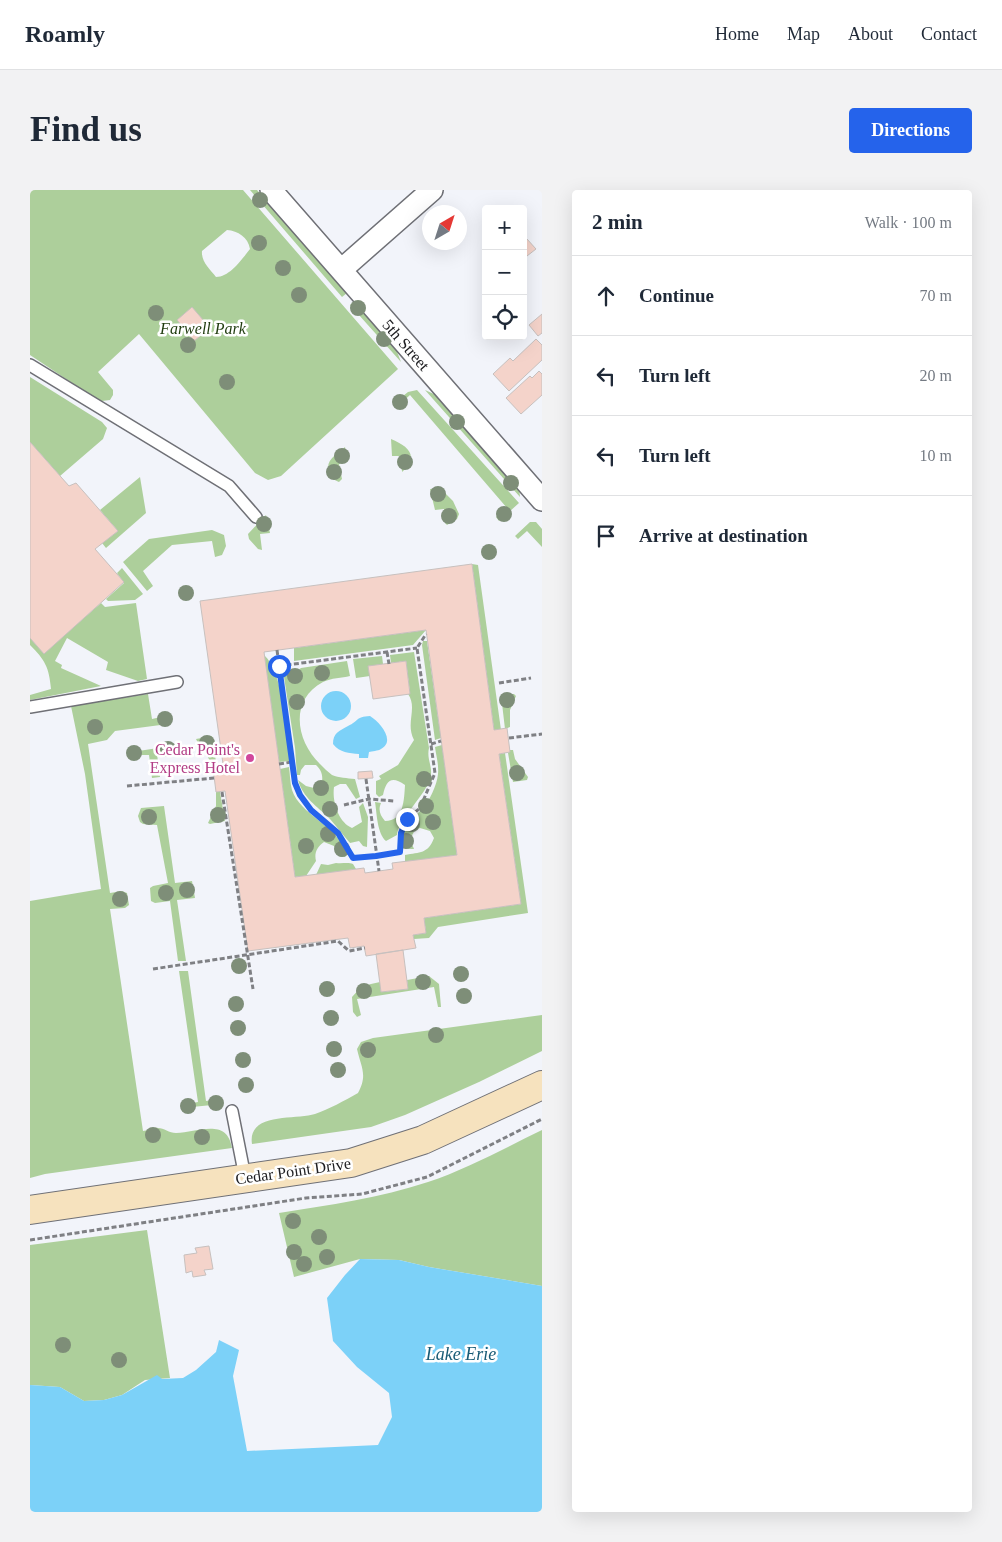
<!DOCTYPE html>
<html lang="en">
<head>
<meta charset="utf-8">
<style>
	:root { --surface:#fff; --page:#f2f2f3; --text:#1f2937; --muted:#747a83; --line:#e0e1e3; --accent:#2563eb }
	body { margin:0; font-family:"Times New Roman",serif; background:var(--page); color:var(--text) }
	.controls { position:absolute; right:15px; top:15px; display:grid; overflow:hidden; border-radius:5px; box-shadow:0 5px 20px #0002 }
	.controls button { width:45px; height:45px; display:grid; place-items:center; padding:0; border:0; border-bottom:1px solid var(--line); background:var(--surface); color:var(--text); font:25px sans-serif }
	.compass { position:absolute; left:392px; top:15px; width:45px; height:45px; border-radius:50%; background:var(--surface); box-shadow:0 5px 20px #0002; rotate:39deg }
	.stop { position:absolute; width:15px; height:15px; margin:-11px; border:4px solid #2563eb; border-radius:50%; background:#fff }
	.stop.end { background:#2563eb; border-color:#fff; box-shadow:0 1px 5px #0008 }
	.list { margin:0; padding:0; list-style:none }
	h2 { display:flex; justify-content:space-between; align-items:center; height:65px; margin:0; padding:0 20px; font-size:21px }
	h2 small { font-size:16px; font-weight:400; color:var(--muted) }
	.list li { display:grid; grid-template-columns:32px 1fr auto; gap:15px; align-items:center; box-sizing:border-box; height:80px; padding:0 20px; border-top:1px solid var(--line) }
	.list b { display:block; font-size:19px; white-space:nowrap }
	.list em { font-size:16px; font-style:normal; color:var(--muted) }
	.icon { flex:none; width:28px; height:28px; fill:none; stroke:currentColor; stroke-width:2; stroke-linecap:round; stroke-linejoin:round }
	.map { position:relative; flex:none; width:512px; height:1322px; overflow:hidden; border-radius:5px }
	header { display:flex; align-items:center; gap:30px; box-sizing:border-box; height:70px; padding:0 25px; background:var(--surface); border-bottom:1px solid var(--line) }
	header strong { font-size:24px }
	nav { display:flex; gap:28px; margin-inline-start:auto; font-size:18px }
	.intro { display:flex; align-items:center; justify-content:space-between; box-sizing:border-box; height:120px; padding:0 30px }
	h1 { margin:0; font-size:35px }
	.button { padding:12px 22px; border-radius:5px; background:var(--accent); color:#fff; font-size:18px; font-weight:700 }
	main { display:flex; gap:30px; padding:0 30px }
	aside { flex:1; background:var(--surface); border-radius:5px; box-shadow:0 5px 20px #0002 }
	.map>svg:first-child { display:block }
	.green { fill:#adcf9b; fill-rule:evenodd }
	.water { fill:#7cd1f8 }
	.building { fill:#f4d3ca; stroke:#c7c0be; fill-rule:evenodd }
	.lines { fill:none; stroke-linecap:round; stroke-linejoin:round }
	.service-casing { stroke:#6f7076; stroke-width:14 }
	.minor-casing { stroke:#6f7076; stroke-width:24 }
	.secondary-casing { stroke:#6f7076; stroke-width:30 }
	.path { stroke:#7f8084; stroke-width:3; stroke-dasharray:5 2.5; stroke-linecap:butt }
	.service { stroke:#fff; stroke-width:11 }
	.minor { stroke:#fff; stroke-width:21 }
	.secondary { stroke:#f6e2be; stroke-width:28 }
	.tree { fill:#7e8e78 }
	.route { stroke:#2563eb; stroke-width:6 }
	.hotel-dot { fill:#d1479c; stroke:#fff; stroke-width:2 }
	.labels { text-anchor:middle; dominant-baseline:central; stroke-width:5; stroke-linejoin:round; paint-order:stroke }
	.park-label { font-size:16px; font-style:italic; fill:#1f3b0e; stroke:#fff }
	.street-label { font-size:16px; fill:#202023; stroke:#fff }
	.hotel-label { font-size:16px; fill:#b23c85; stroke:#fff; text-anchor:end }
	.water-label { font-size:18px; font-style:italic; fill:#185b76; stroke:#fff }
</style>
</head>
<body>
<header>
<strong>Roamly</strong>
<nav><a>Home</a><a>Map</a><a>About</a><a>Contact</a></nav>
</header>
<div class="intro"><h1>Find us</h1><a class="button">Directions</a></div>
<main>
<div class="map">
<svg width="512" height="1322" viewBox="0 0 512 1322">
	<rect width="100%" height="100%" fill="#f2f4fa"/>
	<path class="green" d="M0,0H213L368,179L251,286L238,290L225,283L109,144L68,182L83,200V205L80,210L72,211L66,209L0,165ZM197,40C208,41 218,47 220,59C212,69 200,87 186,87C180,79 171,72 172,61Z
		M220,0H227L317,103L312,107Z
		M325,111L364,154L371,172L320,115Z
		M0,187L72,232L77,238L73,249L30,286L0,252Z
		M387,200L489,313L469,331L466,327L477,318L380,205L367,217L363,214L378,202Z
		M395,200L406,205L489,297L490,307Z
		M361,249C378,256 390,266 372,282L371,266H362Z
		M315,257L317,272L309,274L312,289L309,292C304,290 302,288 300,284C293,271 307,264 315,257Z
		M110,287L116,323L76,358L72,353L88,341L70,320Z
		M400,299H411L423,311L429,324L427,329L417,335L415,333L414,319L405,320Z
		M236,325L240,343L230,344L232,360L228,359L219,349L218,344Z
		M500,332H506L512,339V357L497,341L488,349L485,346Z
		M182,340L194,345L196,356L192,365L185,367L182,351L142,355L113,381L123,396L117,401L93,372L119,349Z
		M442,374L448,375L471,540H464Z
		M92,378L113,404L105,410L78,411L76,409L94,393L87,383Z
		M71,413L75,417L106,413L117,489L108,491L76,480L78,472L37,448L25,471L32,475L31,478L71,496L0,510V505L21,499C19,477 15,470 0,455V448L14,463Z
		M396,440L383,455L264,471V458Z
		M393,451H397L411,548L405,550L392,455Z
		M384,462L399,558C396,571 405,578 399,592C392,608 368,631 367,645L356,651C347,643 347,624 345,612L351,613C348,620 350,625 355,631C374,631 374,610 375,595C361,585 356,591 353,605L349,607L346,604V591L351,589L349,586L368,575L384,550C375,533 388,518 378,504L380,503L376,471L361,473L360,465Z
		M234,465C254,483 256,544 260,571L249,572Z
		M352,466L353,474L340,486L326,488L323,469Z
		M317,471L320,486C312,488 301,488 293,492C259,510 266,551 290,574C294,578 298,582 302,585C309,588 317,588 325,589L330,607L326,609L316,594H310L304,597C302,611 308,632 322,638L332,632L329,617L333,613L338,627L337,657L333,656L329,651L320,653C313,645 307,637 300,629C287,616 273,608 268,590L276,596L284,598L292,592C293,584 291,580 286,575H275L271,580L270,585H267L265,558L254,487L255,482C261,480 266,482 271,478Z
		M118,504L122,529L135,526L139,528L138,534L85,541L77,550L58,554L80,703L92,701L97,703L99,715L95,718L80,719L113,941C117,941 123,937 128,938C134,938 139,943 146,943C167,943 197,927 202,958L15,984L0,988V711L71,699L55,584L41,516Z
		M484,504L486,506L480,520V537L475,539L471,505Z
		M182,546L187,578H183L177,565L167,551L166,549Z
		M412,555L427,665L375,672V665C390,662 398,664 404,648L400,641L390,638L385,640L380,649L384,659H375C368,637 379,633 392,619C399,612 407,595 408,584C409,575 406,565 405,557Z
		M141,556L143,557L142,560L127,564L130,587L122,588L119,565H100V563L102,562Z
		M480,560H483L485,569L498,587L497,590L483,592L478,563Z
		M475,563L498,723L408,737L399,748L384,749L383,745L396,743L394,728L491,714L469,564Z
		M259,577C260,584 260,593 262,600C270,625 306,634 317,664L315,667H310L304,656L294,652C287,657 284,663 286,671L276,686L265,687L250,579Z
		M186,602H190L195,631L180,634L178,633L186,616Z
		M134,616L145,693L162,691L165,708L147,710L156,771H148L140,711L125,713L121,711L120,698L123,696L138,693L127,635L113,634L110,632L108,626L111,618Z
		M306,673C312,674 318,672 323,674L326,679L286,685L291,674L298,675Z
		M149,781H158L176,911L191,909L193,912L192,914L152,918L151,916L153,915L168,912Z
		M399,786L409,794L411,817H408L404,797L327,809L331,825L327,827L323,822L322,807L332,796L350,792L351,802L378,799L377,790Z
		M512,825V861L449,892L375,925L341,937L222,954C217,922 266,930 285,924C299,919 314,911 328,903C338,885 331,877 327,859L331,852L343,848Z
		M512,940V1096L399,1077L369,1070L330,1069L264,1087L249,1023C299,1015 350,1008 398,992C437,979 475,958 512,940Z
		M117,1040L140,1188L115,1190L92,1205L74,1210L54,1211L30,1197L0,1195V1055Z"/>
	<path class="water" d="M291 516a15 15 0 1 1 30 0a15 15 0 1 1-30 0Z
		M340,526C350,532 366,551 351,559C348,561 342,561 339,562L338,568H329V564C319,563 310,563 303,554C303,543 309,541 318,536C329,531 325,527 340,526Z
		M330,1069L369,1070L399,1077L512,1096V1322H0V1195L30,1197L54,1211L74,1210L92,1205L127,1185L132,1189L153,1188L166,1180L186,1162L189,1150L209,1160L203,1186L217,1261L348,1255L362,1227L359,1203L327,1177L303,1151L297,1108L315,1085Z"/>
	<path class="building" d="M497,49L506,59L497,66L493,61V53Z
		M162,117L180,138L164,151L147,130Z
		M512,124V143L508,146L499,135Z
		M506,149L512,155V170L479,201L463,184L480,168L483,171Z
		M509,181L512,184V205L491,224L476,208L500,186L502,188Z
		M0,252L39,296L46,293L88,341L65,359L94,392L14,464L0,448Z
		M442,374L464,540L477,538L480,562L469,564L491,714L394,728L396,743L383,745L386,758L336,766L334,756L320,758L318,748L218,761L195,601L186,602L183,578H187L193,574L170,411ZM396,440L427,665L362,673L363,679L335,683L334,678L265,687L234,462Z
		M376,471L380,504L343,509L338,476Z
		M342,581L343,588L328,589V582Z
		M373,760L378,799L351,802L346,764Z
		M179,1056L183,1079L174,1080L176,1085L163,1087L162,1081L156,1083L154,1065L167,1063L165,1058Z"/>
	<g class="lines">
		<g class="service-casing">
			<path id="service" d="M0,175L199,296L226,327
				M0,517L147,492
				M202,921L215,987"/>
		</g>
		<g class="minor-casing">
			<path id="minor" d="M241,0L512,310
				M311,80L402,0"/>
		</g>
		<g class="secondary-casing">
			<path id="secondary" d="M0,1020L321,973L393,950L512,895"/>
		</g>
		<path class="path" d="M247,460L265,593L270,605L281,620L308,643L323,668L346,666L370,662L371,643L377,629L390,618L405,583L387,458L396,444
			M357,462L359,474
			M249,476L387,458
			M469,493L501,488
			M479,548L512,544
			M401,554L411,551
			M249,574L262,572
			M336,589L349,681
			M97,596L184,588
			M192,602L223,799
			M314,615L339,609L364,611
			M123,779L308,751L319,761L335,758
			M0,1050L276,1008L332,1004L397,987L512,929"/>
		<use href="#service" class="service"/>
		<use href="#minor" class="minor"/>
		<use href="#secondary" class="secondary"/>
	</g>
	<g class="tree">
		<circle cx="230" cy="10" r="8"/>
		<circle cx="229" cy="53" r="8"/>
		<circle cx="253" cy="78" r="8"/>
		<circle cx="269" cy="105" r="8"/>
		<circle cx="328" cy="118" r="8"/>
		<circle cx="126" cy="123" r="8"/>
		<circle cx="354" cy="149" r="8"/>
		<circle cx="158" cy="155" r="8"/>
		<circle cx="197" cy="192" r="8"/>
		<circle cx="370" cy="212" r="8"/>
		<circle cx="427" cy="232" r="8"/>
		<circle cx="312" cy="266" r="8"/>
		<circle cx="375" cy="272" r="8"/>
		<circle cx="304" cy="282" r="8"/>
		<circle cx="481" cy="293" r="8"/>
		<circle cx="408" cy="304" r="8"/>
		<circle cx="474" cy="324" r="8"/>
		<circle cx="419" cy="326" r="8"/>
		<circle cx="234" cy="334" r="8"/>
		<circle cx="459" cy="362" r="8"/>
		<circle cx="156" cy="403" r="8"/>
		<circle cx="292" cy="483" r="8"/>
		<circle cx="265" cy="486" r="8"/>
		<circle cx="477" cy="510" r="8"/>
		<circle cx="267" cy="512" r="8"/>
		<circle cx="135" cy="529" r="8"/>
		<circle cx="65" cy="537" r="8"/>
		<circle cx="177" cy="553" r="8"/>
		<circle cx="138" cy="559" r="8"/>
		<circle cx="104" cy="563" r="8"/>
		<circle cx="487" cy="583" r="8"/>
		<circle cx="394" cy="589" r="8"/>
		<circle cx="291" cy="598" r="8"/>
		<circle cx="396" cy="616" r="8"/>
		<circle cx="300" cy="619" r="8"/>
		<circle cx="188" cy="625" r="8"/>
		<circle cx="119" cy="627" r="8"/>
		<circle cx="403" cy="632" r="8"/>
		<circle cx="382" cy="634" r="8"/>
		<circle cx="298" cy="644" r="8"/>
		<circle cx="376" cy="651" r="8"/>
		<circle cx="276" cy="656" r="8"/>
		<circle cx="312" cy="659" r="8"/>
		<circle cx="157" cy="700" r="8"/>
		<circle cx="136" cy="703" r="8"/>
		<circle cx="90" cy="709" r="8"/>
		<circle cx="209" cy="776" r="8"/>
		<circle cx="431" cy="784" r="8"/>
		<circle cx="393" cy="792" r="8"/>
		<circle cx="297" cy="799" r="8"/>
		<circle cx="334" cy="801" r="8"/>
		<circle cx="434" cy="806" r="8"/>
		<circle cx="206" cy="814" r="8"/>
		<circle cx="301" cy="828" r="8"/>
		<circle cx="208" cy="838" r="8"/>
		<circle cx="406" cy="845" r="8"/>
		<circle cx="304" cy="859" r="8"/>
		<circle cx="338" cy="860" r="8"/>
		<circle cx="213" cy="870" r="8"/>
		<circle cx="308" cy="880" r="8"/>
		<circle cx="216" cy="895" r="8"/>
		<circle cx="186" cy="913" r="8"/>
		<circle cx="158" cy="916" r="8"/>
		<circle cx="123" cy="945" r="8"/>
		<circle cx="172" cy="947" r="8"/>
		<circle cx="263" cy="1031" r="8"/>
		<circle cx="289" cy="1047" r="8"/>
		<circle cx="264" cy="1062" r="8"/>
		<circle cx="297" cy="1067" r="8"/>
		<circle cx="274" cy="1074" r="8"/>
		<circle cx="33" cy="1155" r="8"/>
		<circle cx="89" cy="1170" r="8"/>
	</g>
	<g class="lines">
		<path class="route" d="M249,476L265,593L270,605L281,620L308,643L323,668L346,666L370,662L371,643L377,629"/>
	</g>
	<circle class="hotel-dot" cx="220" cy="568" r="5"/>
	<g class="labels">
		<g class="park-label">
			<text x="173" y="138">Farwell Park</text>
		</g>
		<g class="street-label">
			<text transform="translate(376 155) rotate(49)">5th Street</text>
			<text transform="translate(263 981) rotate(-8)">Cedar Point Drive</text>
		</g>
		<g class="hotel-label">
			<text x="210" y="559">Cedar Point's<tspan x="210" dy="18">Express Hotel</tspan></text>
		</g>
		<g class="water-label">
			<text x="431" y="1164">Lake Erie</text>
		</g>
	</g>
</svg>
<div class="controls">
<button>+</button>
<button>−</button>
<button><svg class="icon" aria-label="locate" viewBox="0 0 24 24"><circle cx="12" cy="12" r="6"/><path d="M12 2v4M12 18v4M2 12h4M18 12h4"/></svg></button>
</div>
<svg class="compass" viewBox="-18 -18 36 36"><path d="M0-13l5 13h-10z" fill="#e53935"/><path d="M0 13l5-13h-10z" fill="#747a83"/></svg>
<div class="stop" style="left:249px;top:476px"></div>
<div class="stop end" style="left:377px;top:629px"></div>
</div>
<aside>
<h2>2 min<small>Walk · 100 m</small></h2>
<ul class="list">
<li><svg class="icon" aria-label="ahead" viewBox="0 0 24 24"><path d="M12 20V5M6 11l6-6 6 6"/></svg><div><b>Continue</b></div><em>70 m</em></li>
<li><svg class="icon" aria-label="left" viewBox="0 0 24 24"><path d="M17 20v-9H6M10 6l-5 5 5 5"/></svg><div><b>Turn left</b></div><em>20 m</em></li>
<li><svg class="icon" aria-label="left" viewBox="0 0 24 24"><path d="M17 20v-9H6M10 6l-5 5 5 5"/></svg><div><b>Turn left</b></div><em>10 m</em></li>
<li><svg class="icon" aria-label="arrive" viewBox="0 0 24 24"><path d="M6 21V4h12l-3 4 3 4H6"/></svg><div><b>Arrive at destination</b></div></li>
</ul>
</aside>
</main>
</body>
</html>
